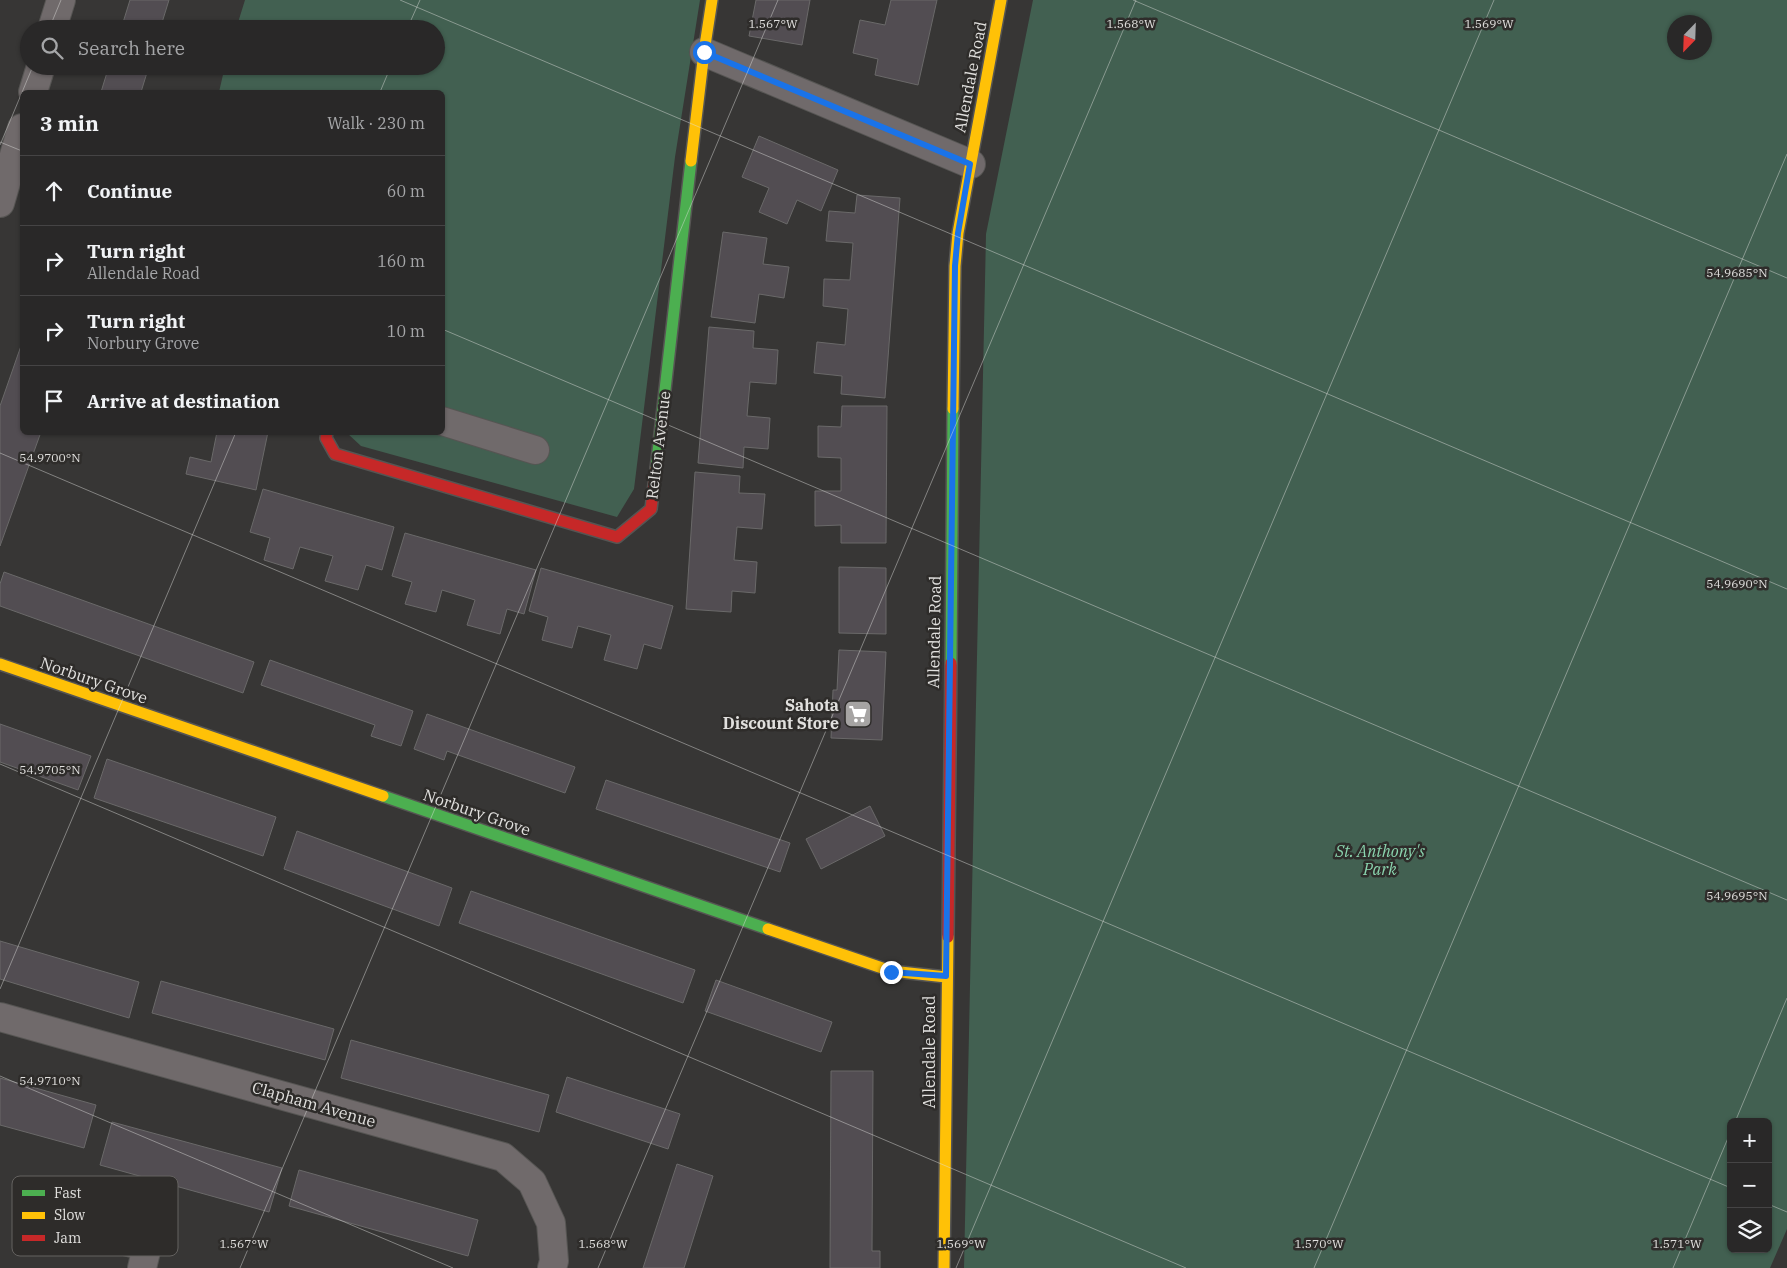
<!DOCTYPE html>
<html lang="en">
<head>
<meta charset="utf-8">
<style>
	:root { --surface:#292828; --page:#313030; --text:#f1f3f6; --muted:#a5a6a8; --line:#454445 }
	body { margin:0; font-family:"IBM Plex Serif",serif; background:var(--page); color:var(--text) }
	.controls { position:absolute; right:15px; bottom:15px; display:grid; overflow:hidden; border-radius:8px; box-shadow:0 1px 4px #0004 }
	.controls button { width:45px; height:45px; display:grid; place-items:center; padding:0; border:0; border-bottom:1px solid var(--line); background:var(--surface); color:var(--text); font:25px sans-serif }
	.compass { position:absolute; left:1667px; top:15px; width:45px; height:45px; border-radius:50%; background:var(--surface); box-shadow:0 1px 4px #0004; rotate:203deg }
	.stop { position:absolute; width:15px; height:15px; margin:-11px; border:4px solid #1a73e8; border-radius:50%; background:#fff }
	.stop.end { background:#1a73e8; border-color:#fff; box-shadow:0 1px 5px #0008 }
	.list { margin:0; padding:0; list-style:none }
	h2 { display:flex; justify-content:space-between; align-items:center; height:65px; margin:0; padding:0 20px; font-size:21px }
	h2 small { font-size:16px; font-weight:400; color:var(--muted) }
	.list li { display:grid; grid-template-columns:32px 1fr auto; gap:15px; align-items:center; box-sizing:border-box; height:70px; padding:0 20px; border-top:1px solid var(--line) }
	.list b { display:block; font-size:19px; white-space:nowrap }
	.list p { margin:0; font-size:16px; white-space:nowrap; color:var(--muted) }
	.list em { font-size:16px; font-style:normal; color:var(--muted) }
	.icon { flex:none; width:28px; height:28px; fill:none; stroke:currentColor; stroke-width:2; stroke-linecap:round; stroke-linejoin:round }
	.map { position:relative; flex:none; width:1787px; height:1268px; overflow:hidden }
	.search { position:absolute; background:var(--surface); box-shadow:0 1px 4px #0004; left:20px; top:20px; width:425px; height:55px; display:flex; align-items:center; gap:12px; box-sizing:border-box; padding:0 18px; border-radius:28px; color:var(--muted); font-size:19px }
	.panel { position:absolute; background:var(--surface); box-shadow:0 1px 4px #0004; left:20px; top:90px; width:425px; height:345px; border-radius:8px }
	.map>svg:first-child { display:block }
	.green { fill:#426051; fill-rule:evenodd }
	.building { fill:#524d52; stroke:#6a6969 }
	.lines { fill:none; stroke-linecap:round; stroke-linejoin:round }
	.street-casing { stroke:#565553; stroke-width:30 }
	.fast-casing { stroke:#565553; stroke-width:14 }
	.slow-casing { stroke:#565553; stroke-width:14 }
	.jam-casing { stroke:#565553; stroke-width:14 }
	.street { stroke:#706a6b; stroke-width:28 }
	.fast { stroke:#4caf50; stroke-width:11 }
	.slow { stroke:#ffc107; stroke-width:11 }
	.jam { stroke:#c62828; stroke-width:11 }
	.route { stroke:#1a73e8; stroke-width:6 }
	.ticks { fill:none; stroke:#e1e0de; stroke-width:1; stroke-opacity:0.45 }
	.labels { text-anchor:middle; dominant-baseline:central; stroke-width:5; stroke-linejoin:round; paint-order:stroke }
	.street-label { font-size:16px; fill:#e1e0de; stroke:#2e2c2a }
	.poi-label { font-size:16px; font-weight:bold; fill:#e1e0de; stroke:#2e2c2a; text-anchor:end }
	.park-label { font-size:16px; font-style:italic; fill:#8bd5af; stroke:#2e2c2a }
	.key { fill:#2e2c2a; stroke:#646260; stroke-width:1 }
	.key-label { font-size:14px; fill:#e1e0de }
	.ticks-label { font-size:12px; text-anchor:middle; fill:#e1e0de; stroke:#2e2c2a; stroke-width:5; stroke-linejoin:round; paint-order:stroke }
</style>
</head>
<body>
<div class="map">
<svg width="1787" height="1268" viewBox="0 0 1787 1268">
	<rect width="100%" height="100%" fill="#373635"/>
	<path class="green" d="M245,0H700L675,157L634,489L617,517L361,446L347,433L442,432V92H219L225,66H436V29H236Z
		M1033,0H1787V1229L1770,1268H964L986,234ZM1674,22H1704V52H1674ZM1731,1122H1768V1249H1731Z"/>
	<path class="building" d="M130,0H169L160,29H121Z
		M756,0H810L802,45L749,36Z
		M891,0H937L918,85L875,75L878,59L853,53L860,20L885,25Z
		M109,66H149L141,92H101Z
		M759,136L838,170L821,211L797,200L787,224L759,212L769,188L742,177Z
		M857,195L900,198L885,398L841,394L842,376L814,373L817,342L845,345L848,309L823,306L824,279L850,280L853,243L826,241L829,211L855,213Z
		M723,232L767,238L763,264L789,267L784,298L759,294L755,323L711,317Z
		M709,327L754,331L753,348L778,350L776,384L750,382L747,416L770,418L768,449L744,447L743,468L698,463Z
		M22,343V432H41L0,546V406Z
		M842,406H887L886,543H841V525L815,526V491H841V458L818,457V426L841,427Z
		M217,432H268L256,490L186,474L190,457L211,462Z
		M695,472L740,476L739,493L765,494L762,529L737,527L734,560L757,562L755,593L732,591L731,612L686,609Z
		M263,489L394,527L382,570L366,565L358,590L325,581L333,556L300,547L293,569L264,560L270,538L250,532Z
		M405,533L536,570L524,614L507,609L500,634L467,625L475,600L442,590L436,612L405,604L412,582L392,576Z
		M839,567L886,568V634L839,633Z
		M541,568L673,606L661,649L644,644L637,669L604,660L611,635L578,626L572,648L542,640L548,617L529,611Z
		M4,572L254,662L243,693L0,606V584Z
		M839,650L886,652L882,740L831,738L833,690H837Z
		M270,660L413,711L401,746L371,736L375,725L261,685Z
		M427,714L575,767L565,793L447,751L444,760L414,749Z
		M0,724L91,756L78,790L0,762Z
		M107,759L276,817L263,856L94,798Z
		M606,780L790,843L780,872L596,809Z
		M870,806L885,836L821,869L806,839Z
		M297,831L452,888L439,926L284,869Z
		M471,891L695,970L683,1003L459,923Z
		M0,941L139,982L129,1018L0,979Z
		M716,980L832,1022L821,1052L705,1011Z
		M161,981L334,1029L325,1060L152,1013Z
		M351,1040L549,1095L539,1132L341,1078Z
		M831,1071H873L872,1251H880V1268H830Z
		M567,1077L680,1114L668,1149L556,1112Z
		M0,1078L96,1105L84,1148L0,1125Z
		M112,1122L282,1168L269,1212L100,1165Z
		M677,1164L713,1176L684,1268H643Z
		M299,1170L478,1220L468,1256L289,1206Z"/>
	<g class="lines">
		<g class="street-casing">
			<path id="street" d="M52,29L61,0
				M704,52L971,164
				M33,92L41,66
				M0,203L22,128
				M442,421L535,450
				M0,1017L503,1157L532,1182L551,1223L554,1261L552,1268
				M35,1217L147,1247L142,1268"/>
		</g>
		<g class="fast-casing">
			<path id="fast" d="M656,469L691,161
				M951,663L953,409
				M383,796L768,929"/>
		</g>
		<g class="slow-casing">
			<path id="slow" d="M691,161L704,52L712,0
				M953,409L955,266L958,233L1001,0
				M0,664L383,796
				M768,929L891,971L946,977
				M944,1268L948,937"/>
		</g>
		<g class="jam-casing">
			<path id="jam" d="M327,432L326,438L335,454L617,537L651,509L656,469
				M948,937L951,663"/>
		</g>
		<use href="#street" class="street"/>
		<use href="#fast" class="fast"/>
		<use href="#slow" class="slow"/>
		<use href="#jam" class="jam"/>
	</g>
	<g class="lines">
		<path class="route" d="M704,52L970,164L958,233L955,266L946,976L891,972"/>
	</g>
	<path class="ticks" d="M400,0L1787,589M1133,0L1787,278M49,29L61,0M407,29L420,0M380,92L391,66M0,142L22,151M0,145L33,66M442,329L1787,900M0,453L1731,1188M0,764L1186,1268M0,989L236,432M0,1076L453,1268M1735,1122L1787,998M1768,1204L1787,1212M240,1268L778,0M598,1268L1136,0M956,1268L1494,0M1314,1268L1787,154M1673,1268L1731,1131"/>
	<defs>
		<g id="supermarket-square" transform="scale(1.4375)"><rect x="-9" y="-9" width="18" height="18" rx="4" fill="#a6a4a3" stroke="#2e2c2a"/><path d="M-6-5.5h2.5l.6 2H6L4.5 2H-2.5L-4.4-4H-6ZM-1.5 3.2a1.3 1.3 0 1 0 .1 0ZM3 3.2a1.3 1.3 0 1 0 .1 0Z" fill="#fff"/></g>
	</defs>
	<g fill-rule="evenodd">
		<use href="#supermarket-square" x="858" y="714"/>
	</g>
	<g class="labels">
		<g class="street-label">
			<text transform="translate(970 77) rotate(-79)">Allendale Road</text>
			<text transform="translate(658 445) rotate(-83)">Relton Avenue</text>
			<text transform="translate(934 632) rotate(-89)">Allendale Road</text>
			<text transform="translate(94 680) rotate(19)">Norbury Grove</text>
			<text transform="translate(477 812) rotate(19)">Norbury Grove</text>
			<text transform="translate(929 1052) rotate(-90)">Allendale Road</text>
			<text transform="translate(314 1104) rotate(16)">Clapham Avenue</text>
		</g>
		<g class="poi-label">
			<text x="839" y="705">Sahota<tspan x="839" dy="18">Discount Store</tspan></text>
		</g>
		<g class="park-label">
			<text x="1380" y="851">St. Anthony's<tspan x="1380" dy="18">Park</tspan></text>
		</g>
	</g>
	<rect x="12" y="1176" width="166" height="80" rx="8" class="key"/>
	<rect x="22" y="1190" width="23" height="6" fill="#4caf50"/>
	<rect x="22" y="1212" width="23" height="7" fill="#ffc107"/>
	<rect x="22" y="1235" width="23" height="6" fill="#c62828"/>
	<g class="key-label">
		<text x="54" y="1198">Fast</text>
		<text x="54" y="1220">Slow</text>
		<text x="54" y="1243">Jam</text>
	</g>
	<g class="ticks-label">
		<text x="773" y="28">1.567°W</text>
		<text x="1131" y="28">1.568°W</text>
		<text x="1489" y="28">1.569°W</text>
		<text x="1737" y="277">54.9685°N</text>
		<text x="50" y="462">54.9700°N</text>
		<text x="1737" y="588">54.9690°N</text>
		<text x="50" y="774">54.9705°N</text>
		<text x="1737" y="900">54.9695°N</text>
		<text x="50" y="1085">54.9710°N</text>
		<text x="244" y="1248">1.567°W</text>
		<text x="603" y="1248">1.568°W</text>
		<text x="961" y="1248">1.569°W</text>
		<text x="1319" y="1248">1.570°W</text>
		<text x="1677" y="1248">1.571°W</text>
	</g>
</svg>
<div class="controls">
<button>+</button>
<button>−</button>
<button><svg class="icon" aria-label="layers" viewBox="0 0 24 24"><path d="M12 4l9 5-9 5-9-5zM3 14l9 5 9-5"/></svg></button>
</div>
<svg class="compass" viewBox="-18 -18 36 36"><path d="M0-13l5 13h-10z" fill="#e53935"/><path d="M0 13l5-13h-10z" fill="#a5a6a8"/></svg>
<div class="stop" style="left:704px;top:52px"></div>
<div class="stop end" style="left:891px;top:972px"></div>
<div class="search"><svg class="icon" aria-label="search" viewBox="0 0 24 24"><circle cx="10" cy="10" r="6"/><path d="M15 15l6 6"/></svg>Search here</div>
<section class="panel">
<h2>3 min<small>Walk · 230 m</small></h2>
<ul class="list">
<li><svg class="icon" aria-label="ahead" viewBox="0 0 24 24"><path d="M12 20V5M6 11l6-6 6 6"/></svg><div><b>Continue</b></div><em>60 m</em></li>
<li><svg class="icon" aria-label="right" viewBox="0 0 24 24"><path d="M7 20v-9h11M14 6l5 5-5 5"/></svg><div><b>Turn right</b><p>Allendale Road</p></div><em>160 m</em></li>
<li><svg class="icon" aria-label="right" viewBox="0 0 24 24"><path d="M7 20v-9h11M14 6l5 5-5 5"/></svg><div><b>Turn right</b><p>Norbury Grove</p></div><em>10 m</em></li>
<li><svg class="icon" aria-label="arrive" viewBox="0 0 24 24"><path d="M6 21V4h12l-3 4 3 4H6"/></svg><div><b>Arrive at destination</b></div></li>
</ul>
</section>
</div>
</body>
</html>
